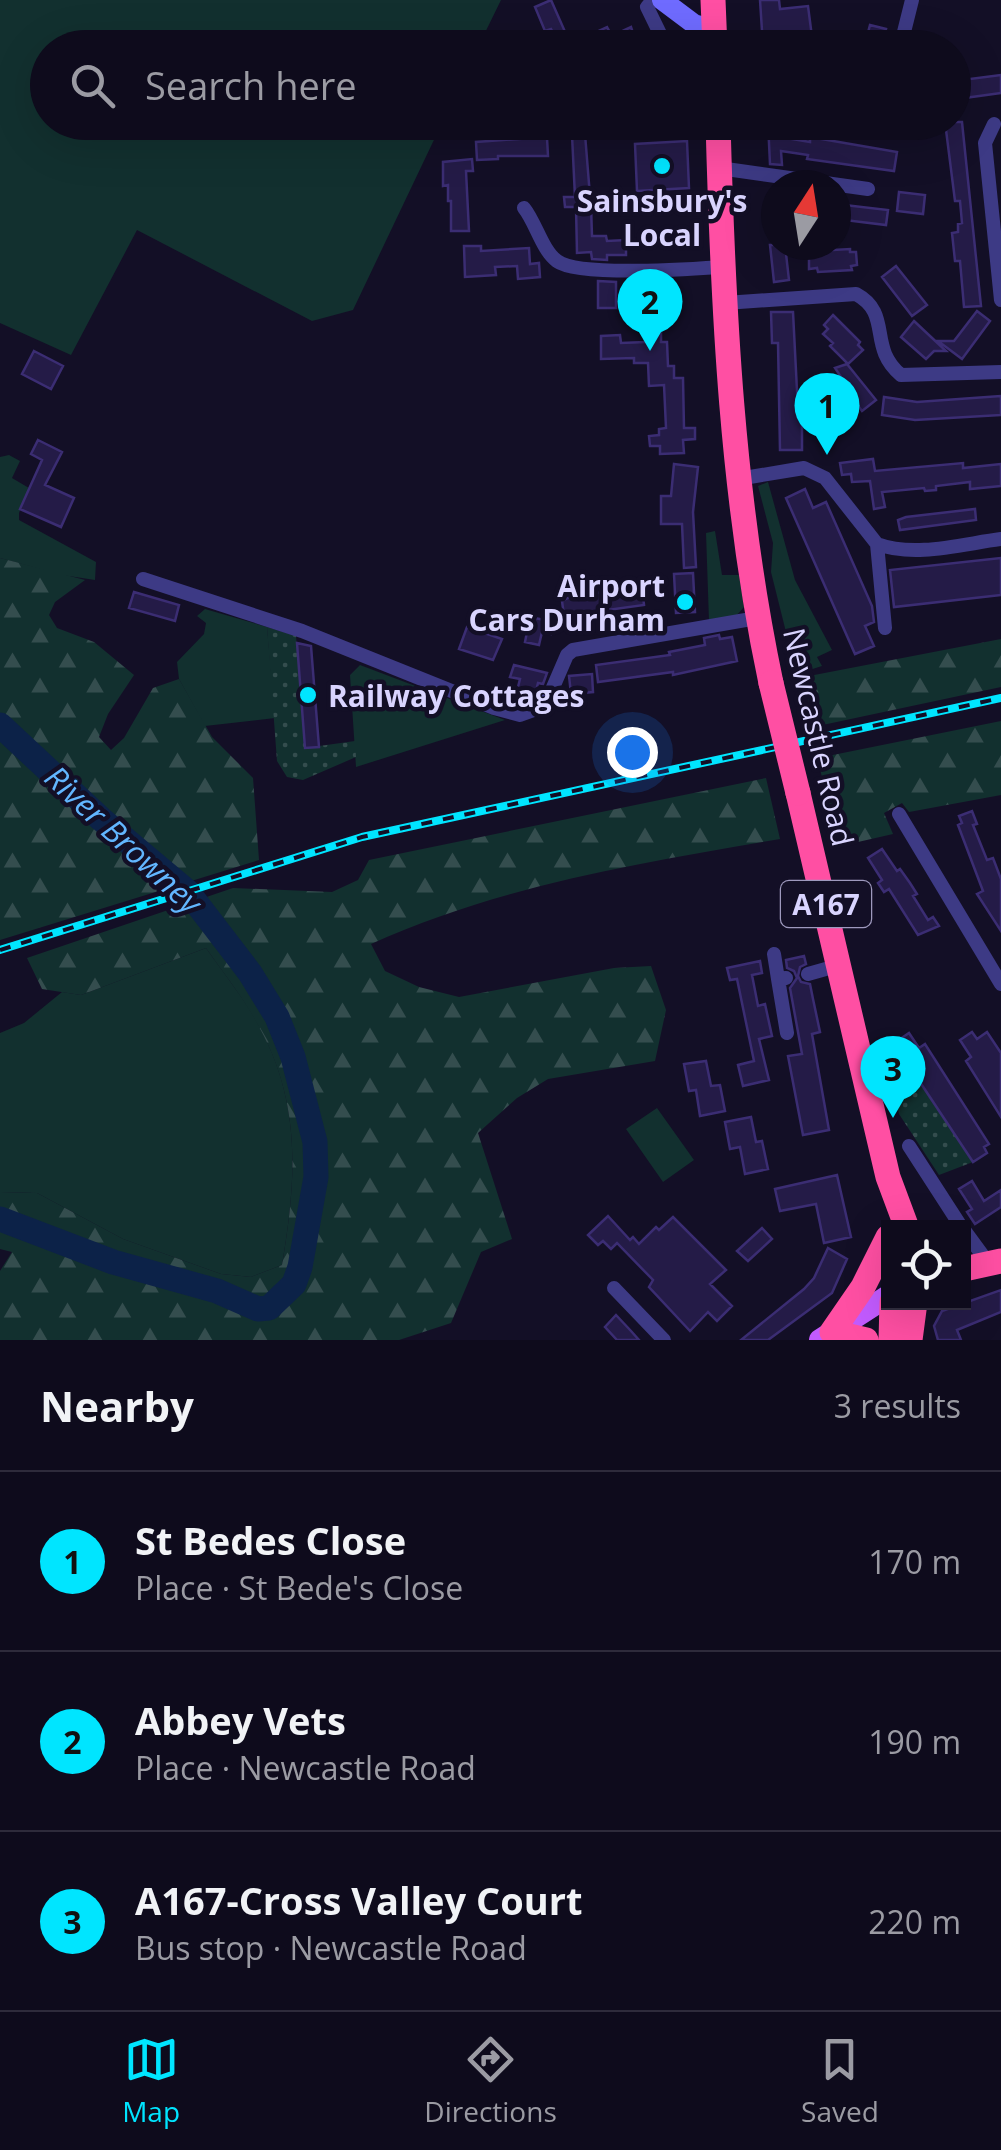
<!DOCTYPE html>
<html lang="en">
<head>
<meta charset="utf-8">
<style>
	:root { --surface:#0e0b1c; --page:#171425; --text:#f1f3f6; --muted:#9b9ba3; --line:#2e2b3b; --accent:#00e5ff }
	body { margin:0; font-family:"Open Sans",sans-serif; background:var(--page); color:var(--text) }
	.controls { position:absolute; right:30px; bottom:30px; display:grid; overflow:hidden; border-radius:0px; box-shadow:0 10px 40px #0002 }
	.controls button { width:90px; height:90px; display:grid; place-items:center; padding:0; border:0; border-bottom:2px solid var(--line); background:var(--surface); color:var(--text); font:50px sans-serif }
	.compass { position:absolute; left:761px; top:170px; width:90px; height:90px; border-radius:50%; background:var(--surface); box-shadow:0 10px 40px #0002; rotate:12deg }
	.you { position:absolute; left:632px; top:752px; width:35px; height:35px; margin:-25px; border:8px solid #fff; border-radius:50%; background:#1a73e8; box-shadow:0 0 0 15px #1a73e833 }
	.badge { display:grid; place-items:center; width:65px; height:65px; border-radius:50%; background:var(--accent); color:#111; font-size:32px; font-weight:700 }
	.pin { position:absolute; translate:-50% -82px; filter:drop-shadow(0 2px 5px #0008) }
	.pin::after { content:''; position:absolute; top:52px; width:35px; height:30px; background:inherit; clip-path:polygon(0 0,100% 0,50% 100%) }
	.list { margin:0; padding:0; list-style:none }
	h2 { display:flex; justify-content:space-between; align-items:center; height:130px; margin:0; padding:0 40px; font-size:42px }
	h2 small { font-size:32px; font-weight:400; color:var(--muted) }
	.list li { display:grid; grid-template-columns:65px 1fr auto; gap:30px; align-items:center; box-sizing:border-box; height:180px; padding:0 40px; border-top:2px solid var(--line) }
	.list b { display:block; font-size:38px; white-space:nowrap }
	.list p { margin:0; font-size:32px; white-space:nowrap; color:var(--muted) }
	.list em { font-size:32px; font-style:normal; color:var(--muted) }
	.icon { flex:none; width:55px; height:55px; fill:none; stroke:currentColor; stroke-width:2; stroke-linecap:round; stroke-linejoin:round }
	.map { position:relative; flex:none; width:1001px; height:1340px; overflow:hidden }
	.search { position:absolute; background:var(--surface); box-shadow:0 10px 40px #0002; left:30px; right:30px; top:30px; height:110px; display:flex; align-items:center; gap:25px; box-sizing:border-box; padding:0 35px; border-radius:55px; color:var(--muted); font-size:38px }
	.sheet { height:670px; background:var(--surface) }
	nav { display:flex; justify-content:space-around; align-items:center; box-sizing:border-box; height:140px; border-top:2px solid var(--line); background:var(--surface); font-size:28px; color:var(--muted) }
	nav a { display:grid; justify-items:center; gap:5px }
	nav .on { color:var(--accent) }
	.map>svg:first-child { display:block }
	.grass { fill:#12302f }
	.forest { fill:url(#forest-firs) }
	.park { fill:url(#park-dots) }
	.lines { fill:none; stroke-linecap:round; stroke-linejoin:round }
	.river { stroke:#0c2248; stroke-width:25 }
	.building { fill:#241b47; stroke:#3b2d73; stroke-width:2.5 }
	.street { stroke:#3d3a85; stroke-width:14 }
	.secondary { stroke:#6f6bff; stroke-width:20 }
	.primary { stroke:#c25bff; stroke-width:22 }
	.highway { stroke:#ff4fa3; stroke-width:25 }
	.rail-casing { stroke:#00e5ff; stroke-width:8 }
	.rail { stroke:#130f26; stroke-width:4; stroke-dasharray:11; stroke-linecap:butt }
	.highway-bridge { stroke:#ff4fa3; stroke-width:25 }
	.poi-dot { fill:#00e5ff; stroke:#130f26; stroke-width:4 }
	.labels { text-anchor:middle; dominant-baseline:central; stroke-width:9; stroke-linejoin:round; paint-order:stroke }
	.shield { fill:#130f26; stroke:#9e99be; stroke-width:2.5 }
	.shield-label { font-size:28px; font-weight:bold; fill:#d9d4ff }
	.poi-label { font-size:30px; font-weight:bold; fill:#d9d4ff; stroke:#130f26 }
	.street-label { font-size:30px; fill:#d9d4ff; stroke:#130f26 }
	.water-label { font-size:32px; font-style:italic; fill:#62b6ff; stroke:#130f26 }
</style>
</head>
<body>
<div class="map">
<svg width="1001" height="1340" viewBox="0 0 1001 1340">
	<defs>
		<pattern id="forest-firs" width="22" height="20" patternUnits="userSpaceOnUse" patternTransform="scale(2.5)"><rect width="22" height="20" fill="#12302f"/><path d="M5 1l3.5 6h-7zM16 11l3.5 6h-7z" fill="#344d4e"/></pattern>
		<pattern id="park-dots" width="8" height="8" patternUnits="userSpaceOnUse" patternTransform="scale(2.5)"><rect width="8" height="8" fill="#12302f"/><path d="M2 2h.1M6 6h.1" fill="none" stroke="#344d4e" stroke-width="1.8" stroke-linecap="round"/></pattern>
	</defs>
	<rect width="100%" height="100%" fill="#130f26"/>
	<path class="grass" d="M0,0H501L478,47L48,48V122L442,123L353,310L312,321L137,230L71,355L0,323Z
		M9,455L20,461L12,478L29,488L19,513V520L96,562L95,580L62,575L0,558V457Z
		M768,482L795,580L832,650L817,657L822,666L800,673L794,664L771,572L773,543L758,486Z
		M715,531L722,575H739L744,607L737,615L709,621L706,533Z
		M205,609L267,627L275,718L205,726L179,679L177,662L204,634L206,623L197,616Z
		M360,665L505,720L356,767L350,675Z
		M206,948C222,971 240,993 254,1017C302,1099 297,1176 282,1265L251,1277L221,1274L123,1239L37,1193L0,1192V1033L24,1023L62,992L81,995Z
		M657,1108L694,1160L663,1182L626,1129Z"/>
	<path class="forest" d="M0,558L85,580L55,602L49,615L57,628L94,642L134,675L108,714L99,737L111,750L124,738L153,688L179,679L212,737L253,778L259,860L0,940Z
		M1001,639V687L813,727L804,677Z
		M1001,721V795L909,812L902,803L884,813L893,834L836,847L818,758Z
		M766,778L780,839C641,863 501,885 371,944L385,971L419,987L459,997L614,968L651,966L666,1010L655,1061L548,1079L517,1098L478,1133L512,1239L481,1252L451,1323L399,1340H0V1271L12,1252L0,1249V1192L37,1193L123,1239L221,1274L251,1277L282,1265C297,1176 302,1099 254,1018C240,993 222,971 206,948L81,995L42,989L27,958L233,888L332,892L358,880L369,860Z"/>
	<path class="park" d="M267,627L296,636L305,748L355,741L356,757L303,780L287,777L277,761Z
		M894,1043L973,1162L939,1175L899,1114L883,1048Z"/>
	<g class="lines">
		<path class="river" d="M0,725L101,819L188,892L250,973L277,1017L293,1057L315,1142L316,1177L300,1267L294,1284L269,1308L258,1309L217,1291L113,1262L0,1219"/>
	</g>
	<path class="building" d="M551,0L566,34L556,38L551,29L545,31L535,7Z
		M760,0H779L780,9L808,6L812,37L817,36V48H804V44L763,46Z
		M870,25L886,29L881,48H864Z
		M607,27L612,36L631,27L638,48H613L610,42L600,46L594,33Z
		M1001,75V93L957,99L954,81Z
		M768,122H779L780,137L810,142V137L897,152L894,171L807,159L808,155L781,151L782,165L770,164Z
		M945,122H962L981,306L964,307L960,261H955L952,233L958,232V224L962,223L960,201H955Z
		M585,134L590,196L599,195L600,206H591L592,236H606L607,241L626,240V255H607V260L592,259L591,252L577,253L576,207H565L564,197H575L572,135Z
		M533,138H547L548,156H498V159L477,160L476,142Z
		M687,141L689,188L637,191L635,144Z
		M472,159L473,171H466L469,231H451V201H448V185L443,186V162Z
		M899,192L925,195L923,214L897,211Z
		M836,204L888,210L886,225L836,219Z
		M770,245H785L789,280L774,282Z
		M464,246H481V251L529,248L530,264L539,263L540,277L518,279L517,266L495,267L496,275L465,277Z
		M850,249V252H856L857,265L851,266L852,270L818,272L817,268L809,269V255H816V251Z
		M896,266L927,305L912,316L882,277Z
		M598,281L616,282V308H598Z
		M977,311L990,321L962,359L938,341H954Z
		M771,312H793L798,410H802V450H780L778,343H772Z
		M833,315L860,342L858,345L863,350L848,364L830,346L833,343L823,334L828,329L824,325Z
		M914,321L946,351H934L926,359L901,337Z
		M645,330H661V342H667L668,366H674V378H683L684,428H695V439L683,440L684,453L660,454V446H650L649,436L659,435V429L666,428L664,385L649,386L648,363H634V358L601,359V336L620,335L621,343L645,342Z
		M34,351L63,366L51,389L22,374Z
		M847,364L876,400L862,411L859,407L854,412L840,389L842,387L839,383L843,380L835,368Z
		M1001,396V415L915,420L882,415L884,397L917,402Z
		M38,440L62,452L45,485L74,498L61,527L20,509L42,460L31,454Z
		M873,459L875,471L963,463V468L1001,464V486L970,489V482L936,486V490L925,491L924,488L882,492L885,507L874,509L870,481L852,482L851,474L842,475L840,463Z
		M674,464L698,467L693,512L696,567L684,568L682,524H661V496H671Z
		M805,489L813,508L826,502L872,606L874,622L865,626L874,646L855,654L786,498Z
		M975,509L976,520L900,530L898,520L906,517Z
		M1001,558V595L894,607L890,570Z
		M693,573L695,612L676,613L674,574Z
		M642,586L644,605L564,616L562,601L570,597Z
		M134,592L179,605L175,621L129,608Z
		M530,617L554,622L551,634L542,632L539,645L525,642Z
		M467,627L502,639L493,660L459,649Z
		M719,635L720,639L732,637L737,661L673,675V672L598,682L596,665L670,655L669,652L705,645L704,638Z
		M297,643L311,646L319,747L305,748Z
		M514,665L547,673L543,684L538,683L534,699L516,695L520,679L510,677Z
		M592,674L593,692L571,694L569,676Z
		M972,811L977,824L973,825L987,860L993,858L1001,879V931L977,894L983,891L958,825L962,823L959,816Z
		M882,849L897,871L900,869L910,883L917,894L913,896L928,920L933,917L939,926L918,935L889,889L884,892L878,883L882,880L868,858Z
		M804,956L806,964L800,967L798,976L801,982L810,984L813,999L820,1032L812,1034L829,1130L803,1135L788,1056L802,1054L790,988L797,978L794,971L787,968L786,960Z
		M760,961L762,973L752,975L758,1006L765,1004L772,1036L759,1039L769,1080L743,1086L738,1065L754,1061L737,979L730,980L727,968Z
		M972,1032L977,1039L987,1032L1001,1053V1117L966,1061L971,1057L960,1040Z
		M909,1033L919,1048L925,1044L989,1144L984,1147L987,1153L973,1162L894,1043Z
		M706,1061L711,1086L720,1085L725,1111L700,1116L696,1090L689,1091L684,1064Z
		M751,1117L756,1142L762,1141L768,1169L745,1174L740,1147L730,1149L725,1122Z
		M837,1175L851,1237L824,1243L816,1204L780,1211L775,1189Z
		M972,1181L984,1201L1001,1190V1207L975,1224L967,1212L972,1209L959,1189Z
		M608,1216L630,1240L633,1237L639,1244L656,1227L659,1230L673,1217L726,1270L710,1284L732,1306L717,1321L708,1312L690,1331L649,1287L653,1280L617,1243L611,1249L603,1241L598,1245L588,1235Z
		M762,1228L772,1239L748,1261L737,1251Z
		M828,1248L847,1259L832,1293L768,1340H741L804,1289L814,1278Z
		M1001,1290V1312L957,1330L961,1340H938L934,1326L942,1311Z
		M616,1315L631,1331L639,1340H617L605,1327Z"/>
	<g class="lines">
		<path class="street" d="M653,0L647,7L667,48
			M900,48L912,0
			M994,124L985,143L1001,300
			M719,168L868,189
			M524,208C536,223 542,250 557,261C578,277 692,269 722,267
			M725,303L856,294C893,314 867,347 901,375L1001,372
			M738,479L804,468L825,478L877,544C915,558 962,544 1001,539
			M877,544L885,628
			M143,579L302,631L494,708L520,715L545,706L567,655L573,650L757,618
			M899,814L1001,984
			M774,954L778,979
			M808,974L840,965
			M786,978L778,979L787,1033
			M909,1146L962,1228
			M964,1230L989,1264
			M614,1288L664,1340"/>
		<path class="secondary" d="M662,0L694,24L714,30"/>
		<path class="primary" d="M820,1340L888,1296"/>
		<path class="highway" d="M713,0L715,48
			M718,122C723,310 732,499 771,683
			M798,793L888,1177L907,1228
			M964,1269L1001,1261
			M866,1340L832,1332L863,1287L888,1237
			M891,1340L892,1302
			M910,1340L915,1302"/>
		<g class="rail-casing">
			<path id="rail" d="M0,950L362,837L1001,698"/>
		</g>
		<use href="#rail" class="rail"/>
		<path class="highway-bridge" d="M771,683L798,793"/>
	</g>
	<g class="poi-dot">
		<circle cx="662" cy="166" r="10"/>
		<circle cx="685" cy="602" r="10"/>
		<circle cx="308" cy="695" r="10"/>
	</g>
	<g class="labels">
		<rect class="shield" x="781" y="881" width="90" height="46" rx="8"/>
		<g class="shield-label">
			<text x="826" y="904">A167</text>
		</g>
		<g class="poi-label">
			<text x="662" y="200">Sainsbury's<tspan x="662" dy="34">Local</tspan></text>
			<text x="665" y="585" text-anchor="end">Airport<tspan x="665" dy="34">Cars Durham</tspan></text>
			<text x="328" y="695" text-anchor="start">Railway Cottages</text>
		</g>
		<g class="street-label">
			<text transform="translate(819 737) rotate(77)">Newcastle Road</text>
		</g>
		<g class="water-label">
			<text transform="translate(124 839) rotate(43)">River Browney</text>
		</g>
	</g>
</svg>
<div class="controls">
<button><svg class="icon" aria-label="locate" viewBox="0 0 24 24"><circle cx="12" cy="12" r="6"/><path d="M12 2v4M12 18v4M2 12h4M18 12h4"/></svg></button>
</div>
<svg class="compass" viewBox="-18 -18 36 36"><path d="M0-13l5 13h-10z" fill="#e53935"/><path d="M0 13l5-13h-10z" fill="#9b9ba3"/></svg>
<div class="you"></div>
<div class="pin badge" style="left:827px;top:455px">1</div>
<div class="pin badge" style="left:650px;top:351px">2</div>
<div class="pin badge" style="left:893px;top:1118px">3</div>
<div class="search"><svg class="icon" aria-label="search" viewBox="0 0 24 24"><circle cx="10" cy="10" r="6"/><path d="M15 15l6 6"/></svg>Search here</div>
</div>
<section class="sheet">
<h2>Nearby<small>3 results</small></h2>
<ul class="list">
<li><span class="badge">1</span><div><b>St Bedes Close</b><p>Place · St Bede's Close</p></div><em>170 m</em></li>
<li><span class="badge">2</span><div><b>Abbey Vets</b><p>Place · Newcastle Road</p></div><em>190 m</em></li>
<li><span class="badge">3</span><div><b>A167-Cross Valley Court</b><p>Bus stop · Newcastle Road</p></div><em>220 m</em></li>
</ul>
</section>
<nav>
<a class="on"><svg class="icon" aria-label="map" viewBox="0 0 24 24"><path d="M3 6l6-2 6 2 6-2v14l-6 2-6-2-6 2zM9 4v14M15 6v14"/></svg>Map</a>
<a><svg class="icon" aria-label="directions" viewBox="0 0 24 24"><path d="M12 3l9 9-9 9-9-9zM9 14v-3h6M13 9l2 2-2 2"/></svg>Directions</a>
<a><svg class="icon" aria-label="saved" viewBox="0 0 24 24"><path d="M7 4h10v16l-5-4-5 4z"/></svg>Saved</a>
</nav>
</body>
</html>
